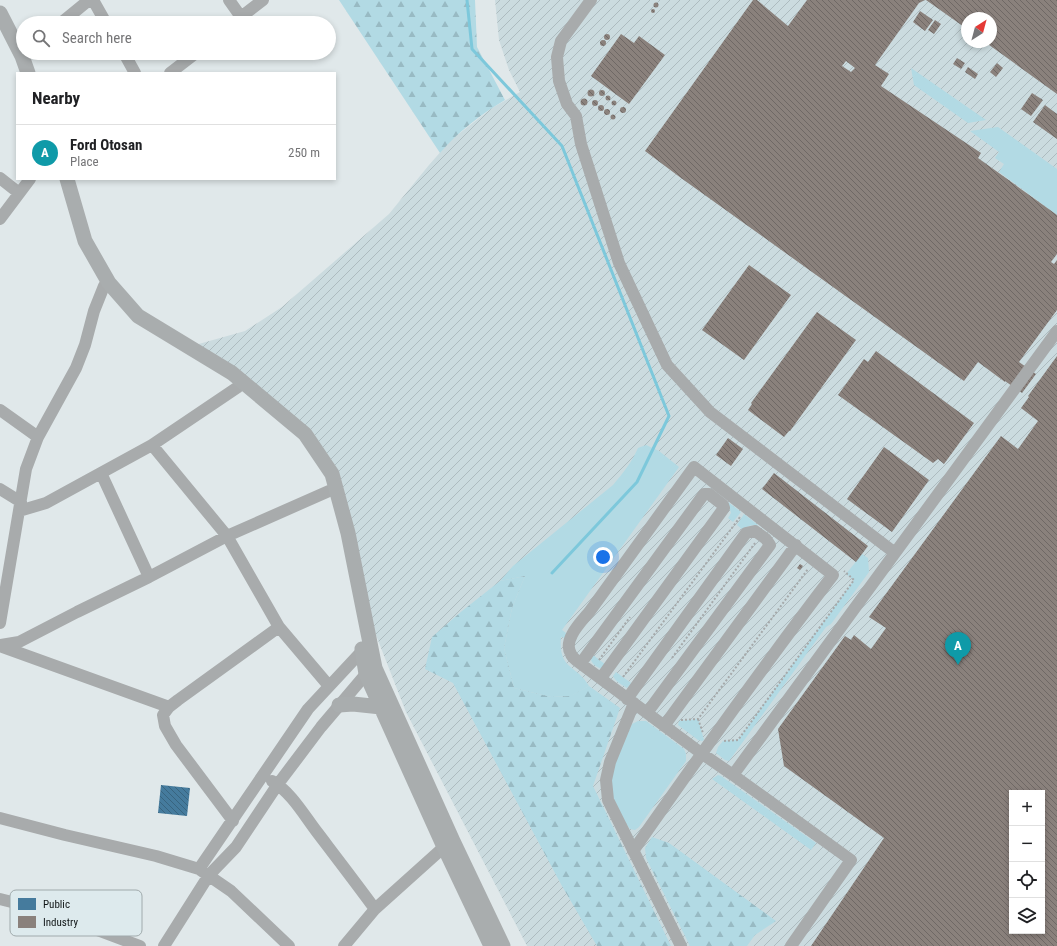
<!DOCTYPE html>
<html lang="en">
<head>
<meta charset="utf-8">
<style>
	:root { --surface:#fff; --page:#f2f2f2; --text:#202124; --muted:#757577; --line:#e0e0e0; --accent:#595f60 }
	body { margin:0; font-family:"Roboto Condensed",sans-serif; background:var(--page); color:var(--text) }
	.controls { position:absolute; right:12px; bottom:12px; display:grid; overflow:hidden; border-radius:0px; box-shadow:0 2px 6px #0003 }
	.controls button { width:36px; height:36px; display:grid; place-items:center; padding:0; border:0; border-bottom:1px solid var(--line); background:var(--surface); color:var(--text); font:20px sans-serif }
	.compass { position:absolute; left:961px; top:12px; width:36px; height:36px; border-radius:50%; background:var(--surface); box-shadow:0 2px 6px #0003; rotate:36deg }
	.you { position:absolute; left:603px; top:557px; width:14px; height:14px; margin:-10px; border:3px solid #fff; border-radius:50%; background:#1a73e8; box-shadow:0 0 0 6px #1a73e833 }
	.badge { display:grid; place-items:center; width:26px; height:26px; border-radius:50%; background:var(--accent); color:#fff; font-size:13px; font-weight:700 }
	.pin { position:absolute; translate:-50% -33px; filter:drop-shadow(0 1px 2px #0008) }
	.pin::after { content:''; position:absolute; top:21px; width:14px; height:12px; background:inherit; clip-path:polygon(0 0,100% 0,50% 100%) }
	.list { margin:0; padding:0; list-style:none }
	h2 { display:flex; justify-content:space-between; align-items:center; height:52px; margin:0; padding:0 16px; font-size:17px }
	h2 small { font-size:13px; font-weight:400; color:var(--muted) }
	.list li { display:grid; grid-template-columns:26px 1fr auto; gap:12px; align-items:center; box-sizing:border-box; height:56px; padding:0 16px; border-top:1px solid var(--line) }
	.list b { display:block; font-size:15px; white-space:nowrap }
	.list p { margin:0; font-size:13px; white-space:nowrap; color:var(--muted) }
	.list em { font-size:13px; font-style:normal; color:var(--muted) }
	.icon { flex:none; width:22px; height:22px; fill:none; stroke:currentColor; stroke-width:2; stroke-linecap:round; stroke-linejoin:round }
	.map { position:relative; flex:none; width:1057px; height:946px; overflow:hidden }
	.search { position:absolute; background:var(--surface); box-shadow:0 2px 6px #0003; left:16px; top:16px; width:320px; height:44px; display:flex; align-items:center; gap:10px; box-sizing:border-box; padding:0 14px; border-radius:22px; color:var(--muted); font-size:15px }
	.panel { position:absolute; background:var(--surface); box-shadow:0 2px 6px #0003; left:16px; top:72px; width:320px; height:108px; border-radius:0px }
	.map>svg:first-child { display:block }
	.industrial { fill:url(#industrial-furrows); fill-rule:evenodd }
	.grass { fill:#b2dae4 }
	.forest { fill:url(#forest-firs) }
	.public { fill:url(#public-back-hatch) }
	.industry { fill:url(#industry-back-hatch); fill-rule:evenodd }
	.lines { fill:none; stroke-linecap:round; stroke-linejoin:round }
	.stream { stroke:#7dc8db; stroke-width:3 }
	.path { stroke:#a5a9aa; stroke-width:2; stroke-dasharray:2 2; stroke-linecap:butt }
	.minor { stroke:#a8abac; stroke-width:12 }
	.major { stroke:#a9adae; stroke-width:15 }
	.key { fill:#ddeaed; stroke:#a0aaac; stroke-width:1 }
	.key-label { font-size:11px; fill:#101516 }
</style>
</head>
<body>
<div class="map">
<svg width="1057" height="946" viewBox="0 0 1057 946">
	<defs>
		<pattern id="industrial-furrows" width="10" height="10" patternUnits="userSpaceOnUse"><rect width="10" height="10" fill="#cbdbdf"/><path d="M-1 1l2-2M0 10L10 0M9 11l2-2" fill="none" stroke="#adbbbf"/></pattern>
		<pattern id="forest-firs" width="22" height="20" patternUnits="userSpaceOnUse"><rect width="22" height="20" fill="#b2dae4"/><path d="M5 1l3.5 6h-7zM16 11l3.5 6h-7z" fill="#98bac3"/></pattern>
		<pattern id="public-back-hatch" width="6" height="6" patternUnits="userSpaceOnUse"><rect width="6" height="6" fill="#457b9d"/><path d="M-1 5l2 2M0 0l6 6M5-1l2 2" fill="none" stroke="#38647f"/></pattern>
		<pattern id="industry-back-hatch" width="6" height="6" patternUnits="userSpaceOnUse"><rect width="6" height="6" fill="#8a817c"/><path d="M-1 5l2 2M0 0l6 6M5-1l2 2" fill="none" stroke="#6f6865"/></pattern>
	</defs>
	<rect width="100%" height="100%" fill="#e0e8ea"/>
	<path class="industrial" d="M495,0H1057V946H527L406,712L374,630L332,474L305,434L188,347L245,331L282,307L389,214L429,165L451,140L492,108L520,92L509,70L499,40ZM967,18H991V42H967ZM1012,793H1042V931H1012Z"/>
	<path class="grass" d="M911,68L986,120L968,123L914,85Z
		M998,127L1057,169V215L999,172L1004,164L995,158L999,152L970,131Z
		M646,445L659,451L679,467L562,630L566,633L565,638L561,637C558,670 576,664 589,686L571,696L551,697L514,688L504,648L512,608L525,576L500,581L513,566L613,485C623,473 632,462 638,448Z
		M728,502L741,512L733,522L728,518L731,513Z
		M744,514L758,525L757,526C751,524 748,526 743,530L737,525Z
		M862,554L868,558L869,572L831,624L826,627L729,761L725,760L716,753L718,747L723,741L738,740L854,580L846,574Z
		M593,655L606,665L602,669C597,667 593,665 591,660Z
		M616,672L631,683L627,688C622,685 615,681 613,676Z
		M698,719L704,740L702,741L698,740L678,725L679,721Z
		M638,721H646L684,749L686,754V761L639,827L635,830L630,829L627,825L613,798L611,780L613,768L632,724Z
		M718,775L721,776L816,843L811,850L712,779Z"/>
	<path class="forest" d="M339,0H475L477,47L505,100C481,114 458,132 440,153Z
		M525,576L512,608L504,648L514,688L551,697L570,696L589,686L620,708L593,786L671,946H597L562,886L453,683L425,669L432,637L462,611L500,581Z
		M652,837L669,843L776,921L755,935L747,946H690L646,858L645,848Z"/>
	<path class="public" d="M161,785L190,788L187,816L158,813Z"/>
	<path class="industry" d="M753,0H757L788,26L807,0H925L919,3L875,65L889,74L881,86L981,153L978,158L1057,215V254L1051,262L1054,264L1057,260V310L1019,362L1036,374L1022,393L1005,381V382L978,362L964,381L681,178L645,151ZM846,61L855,68L851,72L842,66Z
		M926,0H1057V94L985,42H991V18H967V29Z
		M653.5 5a2.5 2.5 0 1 1 5 0a2.5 2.5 0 1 1-5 0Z
		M651 11a2 2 0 1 1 4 0a2 2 0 1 1-4 0Z
		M920,11L933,20L925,31L913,22Z
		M935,20L941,24L934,34L928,30Z
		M621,34L634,43L639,36L665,55L629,104L591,76Z
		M604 37a3 3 0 1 1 6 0a3 3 0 1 1-6 0Z
		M600 43a3 3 0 1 1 6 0a3 3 0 1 1-6 0Z
		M957,58L965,63L961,69L953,64Z
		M997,63L1003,68L996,77L990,72Z
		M968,67L978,74L975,79L965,72Z
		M587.5 93a3.5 3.5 0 1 1 7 0a3.5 3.5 0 1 1-7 0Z
		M599 93a3 3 0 1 1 6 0a3 3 0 1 1-6 0Z
		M1032,93L1043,100L1031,116L1021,109Z
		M605.5 98a2.5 2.5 0 1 1 5 0a2.5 2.5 0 1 1-5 0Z
		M580.5 102a3.5 3.5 0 1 1 7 0a3.5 3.5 0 1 1-7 0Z
		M592 103a3 3 0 1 1 6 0a3 3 0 1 1-6 0Z
		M611.5 103a2.5 2.5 0 1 1 5 0a2.5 2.5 0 1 1-5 0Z
		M1045,105L1057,114V139L1033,122Z
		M598 108a3 3 0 1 1 6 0a3 3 0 1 1-6 0Z
		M620 110a3 3 0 1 1 6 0a3 3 0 1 1-6 0Z
		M604 112a3 3 0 1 1 6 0a3 3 0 1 1-6 0Z
		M610.5 117a2.5 2.5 0 1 1 5 0a2.5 2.5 0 1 1-5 0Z
		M749,265L791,295L744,360L702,330Z
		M817,312L856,340L790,431H789L784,437L748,410L752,404L751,403Z
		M876,351L974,423L944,464L938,459L933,463L838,395L864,359L868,362Z
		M1057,356V946H811L884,838L784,766L778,729L845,636L851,640L854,635L871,649L886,628L869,617L1001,436L1018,449L1038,421L1021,408L1029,397L1028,396ZM1012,793H1042V931H1012Z
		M728,438L743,449L731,466L716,455Z
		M884,447L929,480L892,532L847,499Z
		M774,473L868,546L856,562L762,489Z
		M800,564L803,566L800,570L797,568Z"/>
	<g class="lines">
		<path class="stream" d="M467,0L472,49L562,146L669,416L637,482L552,573"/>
		<path class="path" d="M672,658L755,543
			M599,660L630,617
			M623,677L740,517
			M698,719L703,733
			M681,720L698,719L808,569
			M724,741L738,740L854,580L844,571"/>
		<path class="minor" d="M93,0L106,23
			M229,0L241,17
			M591,0L561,41L557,57L559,81L567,104L576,116L581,144L619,263L667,365L710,412L895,553L733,775L851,860L791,946
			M61,23L89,0
			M233,23L263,0
			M124,53L135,73
			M170,73L196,53
			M0,178L19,193
			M0,219L30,179
			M0,410L38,437
			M152,445L227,536L279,627L329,686
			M101,473L149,577
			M0,489L21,502
			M19,511L46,503L152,445L238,387
			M895,553L1057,331
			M0,623L26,469L38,437L76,368L85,345L94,311L104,286
			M0,645L19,642L77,612L149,577L227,536L329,491
			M0,646L169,707
			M581,663L704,494H709L723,505L724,508L601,678
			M627,699L746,533L755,531L766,539L770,545L647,713
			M634,703L610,762L606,780L608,800L681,946
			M664,726L796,545
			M272,781C291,792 304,815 317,832C336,857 356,883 375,909
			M0,818L65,835L156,856L199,869L231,891L289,946
			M233,821L176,745L165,726L163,715L169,707L178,700L279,627
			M633,851C698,758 764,665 833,575L694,467L590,611C582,621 562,640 571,654C572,657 575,659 577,661L701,753L733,775
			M199,869L308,709L362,651
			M0,899L44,910L140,946
			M164,946L209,875L236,847L278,784L321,727L366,674
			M344,946L375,909L444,847"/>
		<path class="major" d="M0,13L22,56L28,73
			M67,179L85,241L109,283L138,316L232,373L305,434L332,474L348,533L375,668L453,841L503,946
			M362,649L366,674L444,847L491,946
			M339,705L353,704L381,707"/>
	</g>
	<rect x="10" y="890" width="132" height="46" rx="6" class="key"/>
	<rect x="18" y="898" width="18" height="12" fill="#457b9d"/>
	<rect x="18" y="916" width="18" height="12" fill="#8a817c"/>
	<g class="key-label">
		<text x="43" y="908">Public</text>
		<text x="43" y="926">Industry</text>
	</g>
</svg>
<div class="controls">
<button>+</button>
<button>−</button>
<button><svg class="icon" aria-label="locate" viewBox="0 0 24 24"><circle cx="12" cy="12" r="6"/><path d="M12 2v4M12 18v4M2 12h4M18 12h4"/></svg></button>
<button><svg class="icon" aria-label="layers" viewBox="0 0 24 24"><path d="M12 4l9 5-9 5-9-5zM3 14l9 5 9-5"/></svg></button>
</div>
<svg class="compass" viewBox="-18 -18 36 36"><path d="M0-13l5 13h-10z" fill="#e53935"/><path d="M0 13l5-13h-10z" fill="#757577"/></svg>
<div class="you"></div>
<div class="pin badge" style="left:958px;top:665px;background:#0f9aa8">A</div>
<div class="search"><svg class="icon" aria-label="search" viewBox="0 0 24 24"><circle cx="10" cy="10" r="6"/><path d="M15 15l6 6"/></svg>Search here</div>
<section class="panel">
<h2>Nearby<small></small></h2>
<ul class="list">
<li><span class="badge" style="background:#0f9aa8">A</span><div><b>Ford Otosan</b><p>Place</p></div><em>250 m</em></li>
</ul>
</section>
</div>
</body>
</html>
